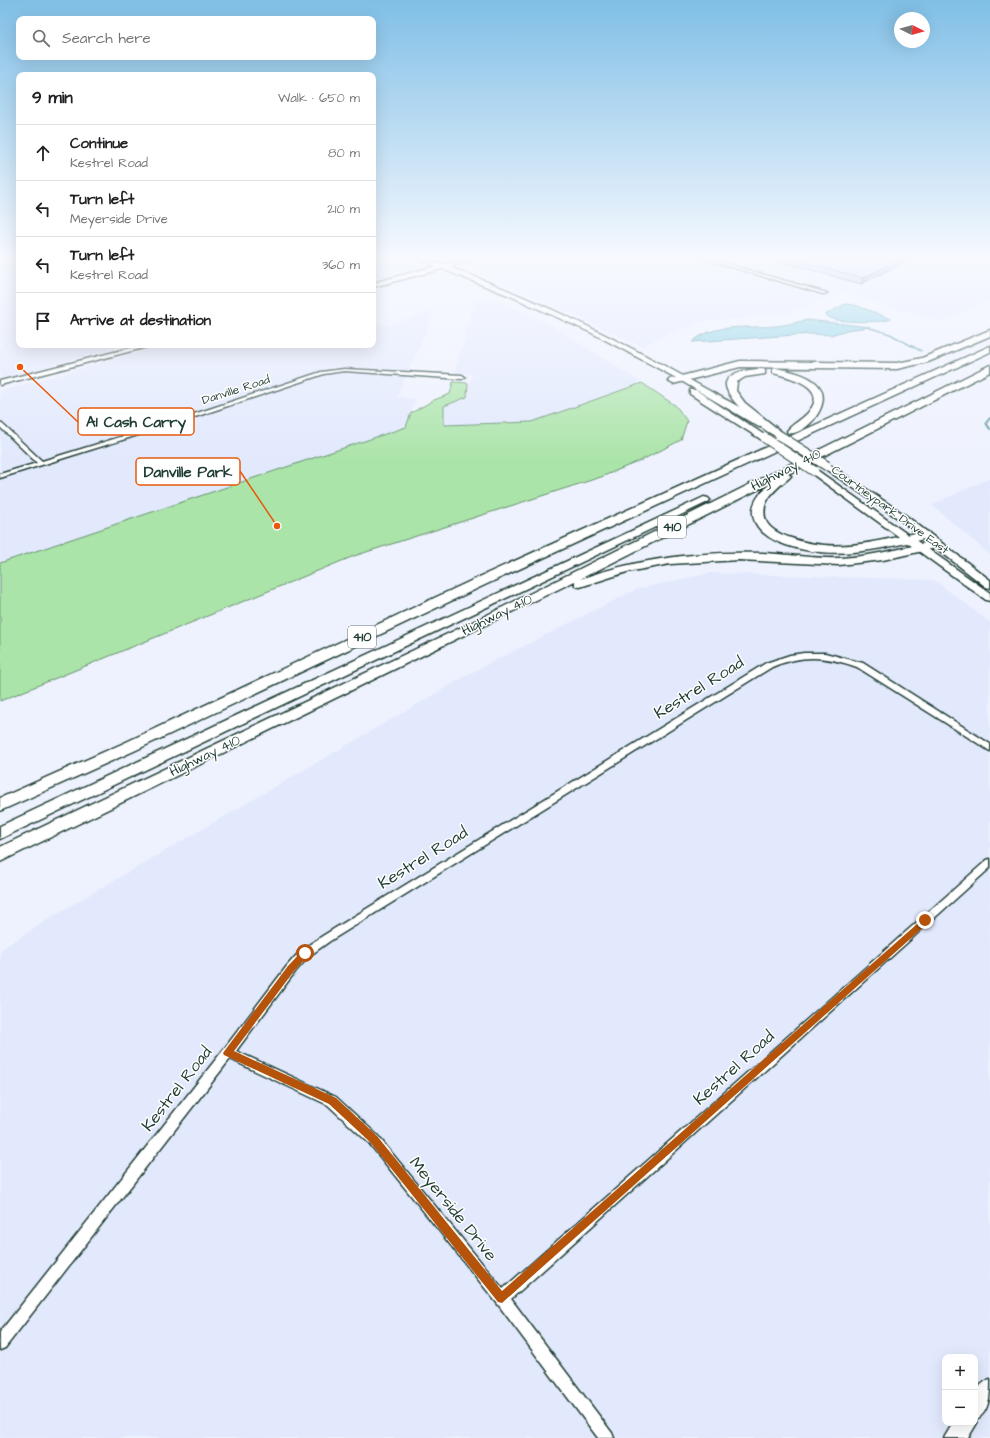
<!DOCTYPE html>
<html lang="en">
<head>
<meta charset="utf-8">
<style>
	:root { --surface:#fff; --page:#f2f2f2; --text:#202124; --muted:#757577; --line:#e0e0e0 }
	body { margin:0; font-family:"Architects Daughter",sans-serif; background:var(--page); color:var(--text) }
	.controls { position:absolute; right:12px; bottom:12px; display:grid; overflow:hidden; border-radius:8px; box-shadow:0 4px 16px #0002 }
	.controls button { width:36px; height:36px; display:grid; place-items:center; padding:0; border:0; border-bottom:1px solid var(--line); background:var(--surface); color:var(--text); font:20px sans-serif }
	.compass { position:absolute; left:894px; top:12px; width:36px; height:36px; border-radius:50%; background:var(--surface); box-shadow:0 4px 16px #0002; rotate:95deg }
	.stop { position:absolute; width:12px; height:12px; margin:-9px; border:3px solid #b45309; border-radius:50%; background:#fff }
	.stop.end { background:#b45309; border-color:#fff; box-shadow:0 1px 4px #0008 }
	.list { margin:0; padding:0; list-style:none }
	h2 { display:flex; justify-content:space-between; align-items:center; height:52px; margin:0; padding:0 16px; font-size:17px }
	h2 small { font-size:13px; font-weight:400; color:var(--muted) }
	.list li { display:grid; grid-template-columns:26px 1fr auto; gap:12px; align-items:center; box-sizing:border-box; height:56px; padding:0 16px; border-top:1px solid var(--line) }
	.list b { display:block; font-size:15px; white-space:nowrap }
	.list p { margin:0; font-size:13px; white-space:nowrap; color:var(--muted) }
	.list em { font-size:13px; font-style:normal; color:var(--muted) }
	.icon { flex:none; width:22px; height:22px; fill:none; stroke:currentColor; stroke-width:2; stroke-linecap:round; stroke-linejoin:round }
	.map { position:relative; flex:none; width:990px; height:1438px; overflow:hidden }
	.search { position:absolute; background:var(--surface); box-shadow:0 4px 16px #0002; left:16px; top:16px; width:360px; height:44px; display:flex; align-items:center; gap:10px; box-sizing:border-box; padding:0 14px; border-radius:8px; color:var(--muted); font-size:15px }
	.panel { position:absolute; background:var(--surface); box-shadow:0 4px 16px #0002; left:16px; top:72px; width:360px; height:276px; border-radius:8px }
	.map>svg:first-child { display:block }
	.built { fill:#e2e9fd; fill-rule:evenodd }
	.green { fill:#abe4a9; stroke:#65906e }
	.water { fill:#84cfe4; stroke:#5c959e }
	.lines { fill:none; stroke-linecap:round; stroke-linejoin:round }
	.stream-far1 { stroke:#5c959e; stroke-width:1.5 }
	.stream { stroke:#5c959e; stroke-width:2 }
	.street-casing { stroke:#1f3d34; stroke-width:3 }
	.secondary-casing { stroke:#1f3d34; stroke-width:3 }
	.highway-casing { stroke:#1f3d34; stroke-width:3 }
	.street { fill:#fff; fill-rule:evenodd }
	.secondary { fill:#fff; fill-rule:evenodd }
	.highway { fill:#fff; fill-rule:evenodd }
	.secondary-bridge-casing { stroke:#1f3d34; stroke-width:11; stroke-linecap:butt }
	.secondary-bridge { stroke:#fff; stroke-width:9 }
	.wall { fill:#aab5d7; stroke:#1f3d34 }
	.shaded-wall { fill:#8b94af; stroke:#1f3d34 }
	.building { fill:#c6d3fa; stroke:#1f3d34 }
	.route { fill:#b45309 }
	.labels { text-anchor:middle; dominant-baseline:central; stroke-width:3; stroke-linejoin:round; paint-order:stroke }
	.far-street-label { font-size:12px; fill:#1f3d34; stroke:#fff }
	.shield { fill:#fff; stroke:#627771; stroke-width:1 }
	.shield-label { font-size:13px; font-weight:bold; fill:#1f3d34 }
	.street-label { font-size:14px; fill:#1f3d34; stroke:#fff }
	.near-street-label { font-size:17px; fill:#1f3d34; stroke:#fff }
	.leader { fill:none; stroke:#e8590c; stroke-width:1.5 }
	.callout-dot { fill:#e8590c; stroke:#fff; stroke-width:1.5 }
	.callout { fill:#fff; stroke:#e8590c; stroke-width:1.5 }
	.callout-label { font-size:15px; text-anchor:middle; font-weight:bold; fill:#1f3d34 }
</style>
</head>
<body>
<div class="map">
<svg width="990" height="1438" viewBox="0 0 990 1438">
	<rect width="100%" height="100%" fill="#eef2fe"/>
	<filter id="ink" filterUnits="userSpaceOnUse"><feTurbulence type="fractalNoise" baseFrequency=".025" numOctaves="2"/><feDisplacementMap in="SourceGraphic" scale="8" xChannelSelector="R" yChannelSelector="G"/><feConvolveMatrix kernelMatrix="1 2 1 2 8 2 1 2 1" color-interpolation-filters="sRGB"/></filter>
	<g filter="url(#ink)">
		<path class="built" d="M0,259H19V345H126L0,379Z
			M373,259H403L422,266L373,279Z
			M487,259H990V300L942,322L844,293L828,297L787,314L698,322L641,346L511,286L477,273L480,261Z
			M493,298L551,325L642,383L532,422L443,425L444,406L469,384L473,374L455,372L475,300Z
			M435,310L397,397L415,399L407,427L0,563V391L165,345H373V323L376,322L385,326Z
			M990,478V555L932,505Z
			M710,573L934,580L990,622V1438H0V950L56,914L476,670L637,589ZM945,1357H975V1423H945Z"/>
		<path class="green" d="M453,382L468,383L467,397L444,406V425L532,422L642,383L676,406L687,421L681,440L642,460L601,477L354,556L0,701V563L406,427L411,413L434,400L450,394Z"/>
		<path class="water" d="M845,304L855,305L891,319C885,323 841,322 833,319C830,318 827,316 825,315Z
			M807,320L870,327L847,330L831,335L811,334L692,342C715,322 748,329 776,326C786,325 797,322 807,320Z"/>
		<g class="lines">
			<path class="stream-far1" d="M867,327L890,334L921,351"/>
			<path class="stream" d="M990,418L986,423L990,429"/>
			<g class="street-casing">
				<path id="street" d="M704,259H710L827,293L823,294Z
					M344,369L462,375L465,377L462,379L344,371L324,374L180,422L0,478V474L37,463L0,427V422L42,461L176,420L321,372Z
					M804,653H825L863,663L990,744V751L857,667C826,656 803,654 772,667L330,941L309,956L295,972L236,1051L336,1097L377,1135L503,1289L987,860L990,859V868L511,1299L612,1433L614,1438H598L497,1303L369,1143L328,1105L230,1059L5,1348L0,1350V1332L224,1049L287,966L301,950L324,935L766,663L790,655Z"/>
			</g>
			<g class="secondary-casing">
				<path id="secondary" d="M419,259C428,259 437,265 445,264C455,263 463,259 474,259L449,267C538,300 624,342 706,389C720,397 757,415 766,425L759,427L678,379L594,334L508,295L442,269L373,287V283L436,266Z
					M142,345H155L0,385V381Z
					M690,390H696L769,438L768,440H762L690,394Z
					M827,463L905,515L990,580V588L986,587L899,519L824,468V464Z
					M814,468L990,593V601L986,600L811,473L810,471Z
					M990,1379C990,1395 990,1413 975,1420L977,1423L968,1438H944L953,1423H975C975,1405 971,1387 990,1379Z"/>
			</g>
			<g class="highway-casing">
				<path id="highway" d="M990,330V336L928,362L897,369L740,367L673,384L668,381L670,379L740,361L897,363L922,358Z
					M990,346V352L487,584L134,751L0,811V798L124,743L477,578Z
					M990,365V372L788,474L791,476L789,478C776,489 759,501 766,521C770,530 782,535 791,538C835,554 880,541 924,531L928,532L930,535L928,538C882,549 833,561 786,545C774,541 761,534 755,522C748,506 759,493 771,483L580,579C639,558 700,551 762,553C788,554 815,559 841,558C873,556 905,548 936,540L940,541L942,544L940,547L883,560L839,565L739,560L670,564L627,572L580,587L575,586V581L0,862V847L483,617Z
					M776,368C790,371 806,374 816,383C837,402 804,437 788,433L787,431C793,423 804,419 810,410C828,386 789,377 773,373V369Z
					M762,369L765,370V374L745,377L737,382L736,391L745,403L784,434L785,436L784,438C772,441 723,398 726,383C730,370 751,370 762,369Z
					M704,497L708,498L710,500L708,502L0,839V826Z"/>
			</g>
			<use href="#street" class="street"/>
			<use href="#secondary" class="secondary"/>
			<use href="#highway" class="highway"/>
			<g class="secondary-bridge-casing">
				<path id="secondary-bridge" d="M780,436L827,466
					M765,438L814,471"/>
			</g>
			<use href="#secondary-bridge" class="secondary-bridge"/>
		</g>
		<path class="wall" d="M771,259H910L861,284Z"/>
		<path class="shaded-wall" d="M901,259H910L861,284L863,278Z"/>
		<path class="building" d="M792,259H901L863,278Z"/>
	</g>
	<linearGradient id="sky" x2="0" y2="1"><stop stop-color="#80bfe6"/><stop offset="0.56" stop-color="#f7f9ff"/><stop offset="1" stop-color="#f7f9ff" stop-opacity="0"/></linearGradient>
	<rect width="990" height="460" fill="url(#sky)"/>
	<path class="route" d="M925,917L929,920L928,923L502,1303L498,1302L370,1142L329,1104L224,1055L223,1053L288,966L302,951H308V956L294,971L234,1051L336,1098L377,1136L502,1291Z"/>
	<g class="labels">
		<g class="far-street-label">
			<text transform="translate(236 390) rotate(-18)">Danville Road</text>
			<text transform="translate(890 510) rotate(36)">Courtneypark Drive East</text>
		</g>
		<g class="shield">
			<rect x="658" y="516" width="28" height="22" rx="3"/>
			<rect x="348" y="626" width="28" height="22" rx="3"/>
		</g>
		<g class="shield-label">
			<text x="672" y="527">410</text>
			<text x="362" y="637">410</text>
		</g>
		<g class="street-label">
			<text transform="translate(786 470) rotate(-27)">Highway 410</text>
			<text transform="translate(497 615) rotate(-26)">Highway 410</text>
			<text transform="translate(205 756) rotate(-26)">Highway 410</text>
		</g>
		<g class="near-street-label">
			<text transform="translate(699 688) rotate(-32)">Kestrel Road</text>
			<text transform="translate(423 858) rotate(-32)">Kestrel Road</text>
			<text transform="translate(734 1068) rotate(-42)">Kestrel Road</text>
			<text transform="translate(177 1089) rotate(-52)">Kestrel Road</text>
			<text transform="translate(453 1209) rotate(51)">Meyerside Drive</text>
		</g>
	</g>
	<path class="leader" d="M20 367L78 422M277 526L240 471"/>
	<g class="callout-dot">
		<circle cx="20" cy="367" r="4"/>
		<circle cx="277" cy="526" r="4"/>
	</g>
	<g class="callout">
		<rect x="78" y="408" width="116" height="27" rx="4"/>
		<rect x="136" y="458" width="104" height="27" rx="4"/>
	</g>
	<g class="callout-label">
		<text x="136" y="427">A1 Cash Carry</text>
		<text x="188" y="477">Danville Park</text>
	</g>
</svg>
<div class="controls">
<button>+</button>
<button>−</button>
</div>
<svg class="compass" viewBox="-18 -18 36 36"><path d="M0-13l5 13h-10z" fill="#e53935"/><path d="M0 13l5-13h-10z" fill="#757577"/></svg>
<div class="stop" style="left:305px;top:953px"></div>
<div class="stop end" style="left:925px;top:920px"></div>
<div class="search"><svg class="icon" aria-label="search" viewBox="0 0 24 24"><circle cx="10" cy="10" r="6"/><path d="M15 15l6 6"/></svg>Search here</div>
<section class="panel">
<h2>9 min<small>Walk · 650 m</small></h2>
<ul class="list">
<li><svg class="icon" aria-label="ahead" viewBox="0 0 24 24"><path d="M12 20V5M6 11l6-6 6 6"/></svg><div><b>Continue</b><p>Kestrel Road</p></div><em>80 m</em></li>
<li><svg class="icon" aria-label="left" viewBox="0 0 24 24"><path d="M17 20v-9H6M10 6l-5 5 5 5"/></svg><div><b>Turn left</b><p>Meyerside Drive</p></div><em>210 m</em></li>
<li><svg class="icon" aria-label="left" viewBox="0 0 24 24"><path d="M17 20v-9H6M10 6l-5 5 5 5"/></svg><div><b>Turn left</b><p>Kestrel Road</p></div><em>360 m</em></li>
<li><svg class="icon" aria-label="arrive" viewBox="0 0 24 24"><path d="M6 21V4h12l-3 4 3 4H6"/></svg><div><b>Arrive at destination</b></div></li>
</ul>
</section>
</div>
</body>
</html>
